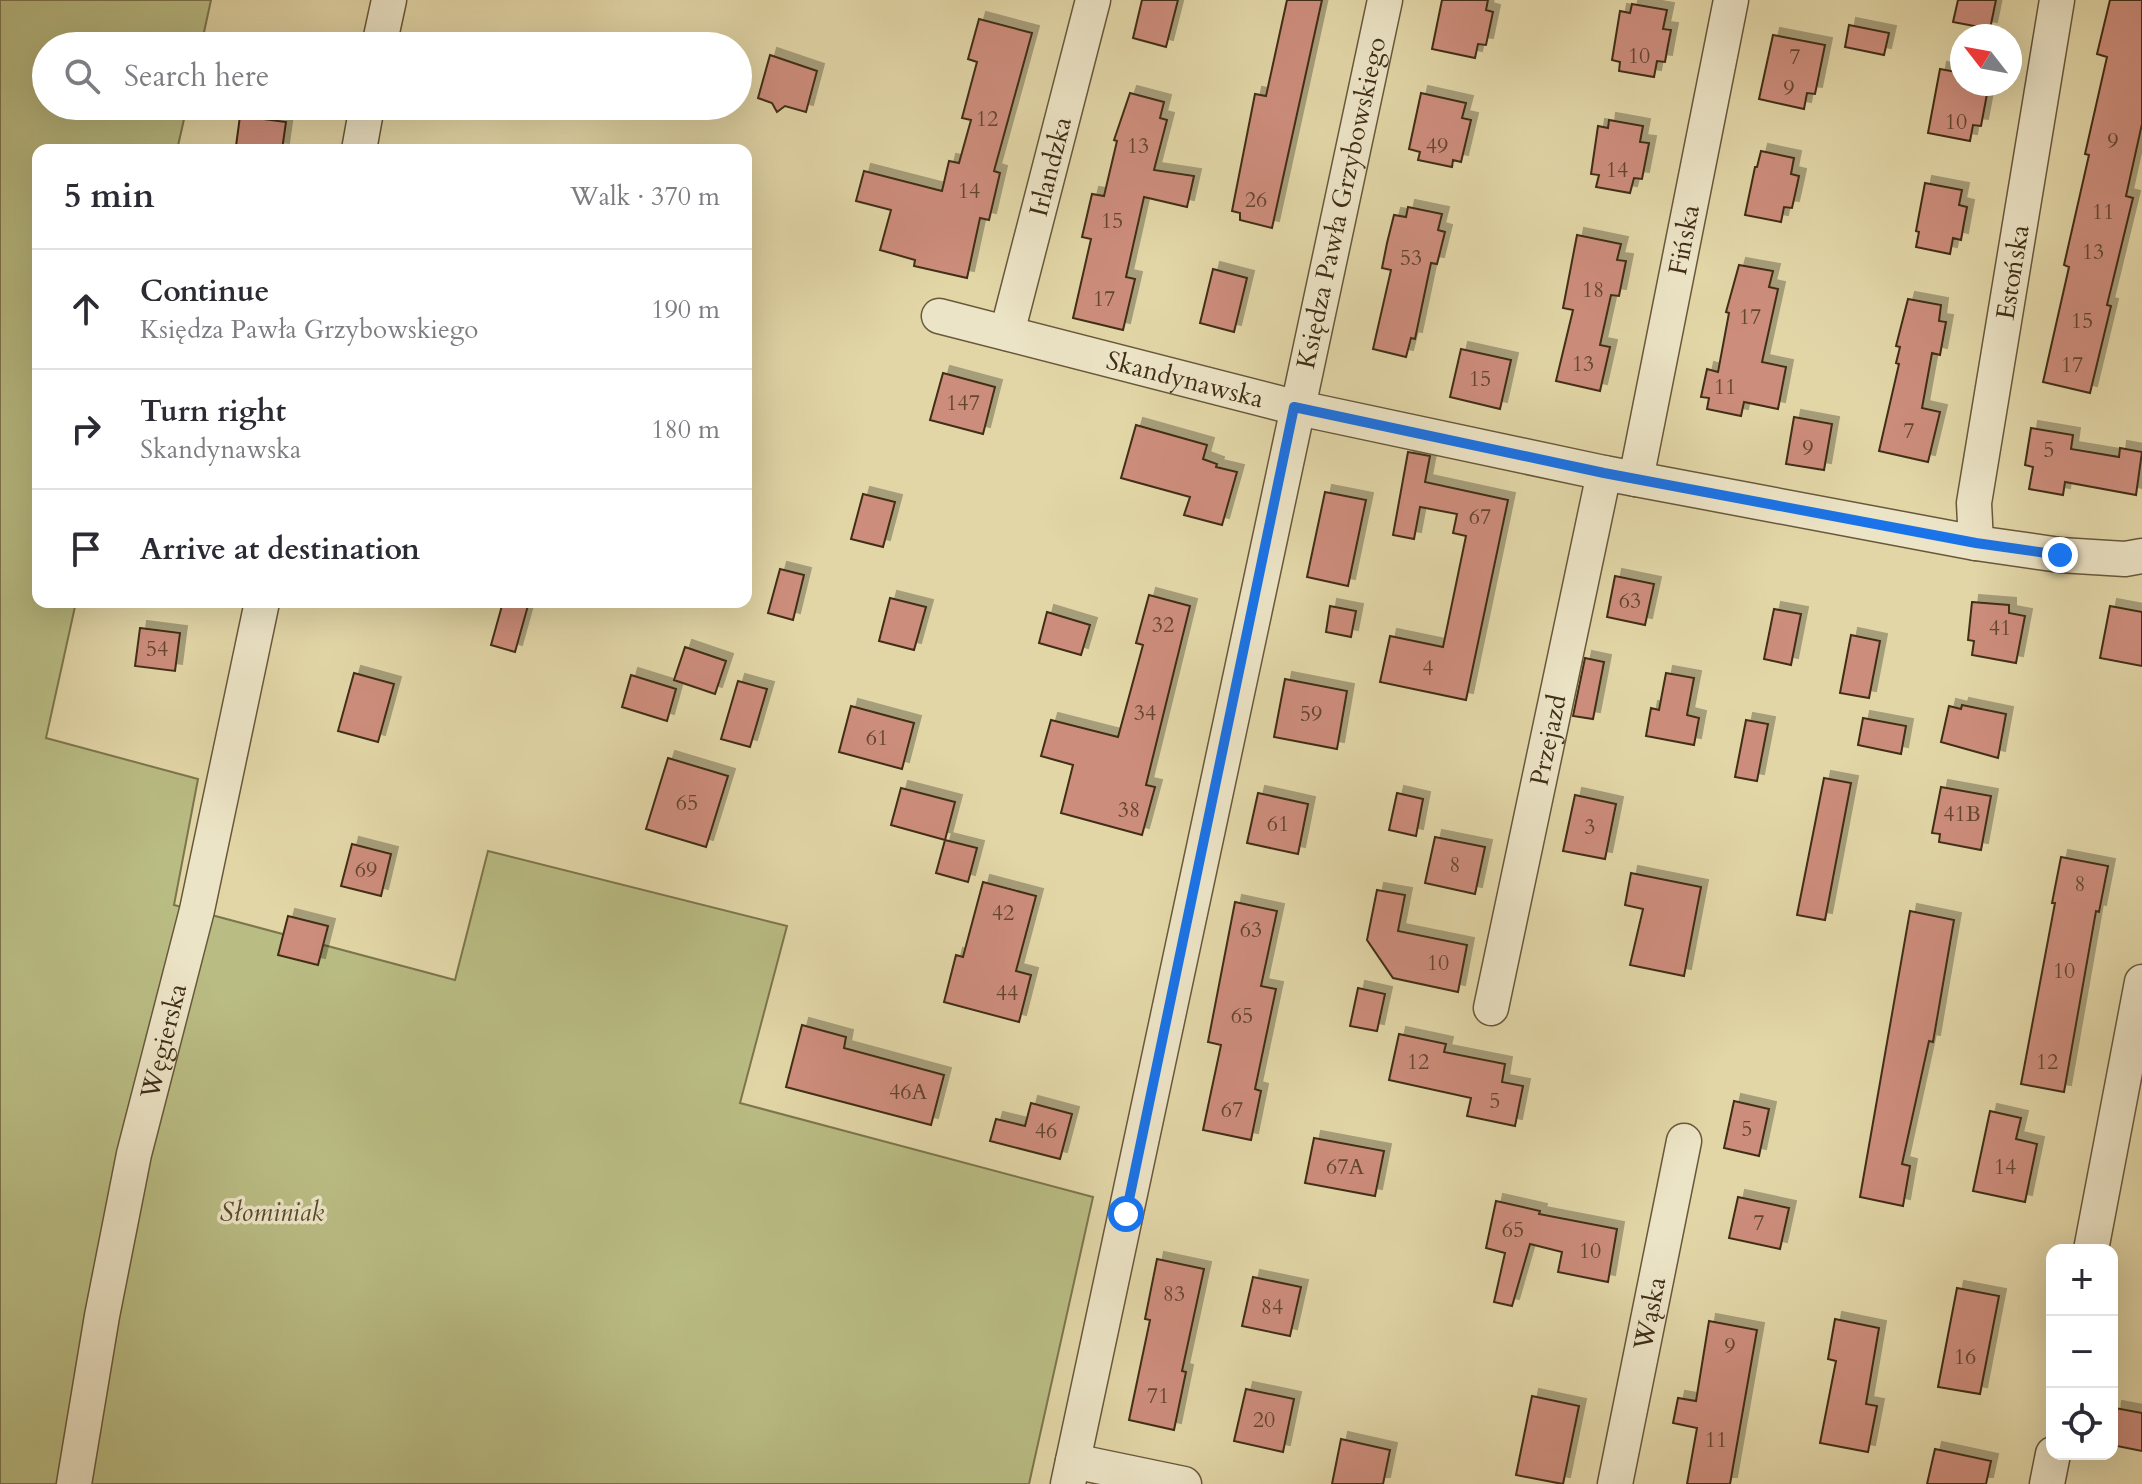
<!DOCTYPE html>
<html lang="en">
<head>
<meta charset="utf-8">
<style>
	:root { --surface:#fff; --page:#f7f7f7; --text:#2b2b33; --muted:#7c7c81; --line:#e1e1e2 }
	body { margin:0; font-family:Cardo,serif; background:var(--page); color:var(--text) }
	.controls { position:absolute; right:24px; bottom:24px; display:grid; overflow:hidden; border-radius:16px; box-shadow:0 8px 32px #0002 }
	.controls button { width:72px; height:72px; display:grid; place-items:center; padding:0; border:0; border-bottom:2px solid var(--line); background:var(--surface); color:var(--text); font:40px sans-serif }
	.compass { position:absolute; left:1950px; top:24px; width:72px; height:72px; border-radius:50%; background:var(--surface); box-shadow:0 8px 32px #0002; rotate:301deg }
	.stop { position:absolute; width:24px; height:24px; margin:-18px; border:6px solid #1a73e8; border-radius:50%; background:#fff }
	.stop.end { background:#1a73e8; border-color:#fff; box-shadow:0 2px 8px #0008 }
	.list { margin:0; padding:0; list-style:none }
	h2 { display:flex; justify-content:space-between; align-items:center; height:104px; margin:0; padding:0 32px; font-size:34px }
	h2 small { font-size:26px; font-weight:400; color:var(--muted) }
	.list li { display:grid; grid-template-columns:52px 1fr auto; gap:24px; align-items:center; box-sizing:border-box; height:120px; padding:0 32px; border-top:2px solid var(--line) }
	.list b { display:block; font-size:30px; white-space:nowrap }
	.list p { margin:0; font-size:26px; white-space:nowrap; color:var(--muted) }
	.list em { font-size:26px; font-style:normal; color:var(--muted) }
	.icon { flex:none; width:44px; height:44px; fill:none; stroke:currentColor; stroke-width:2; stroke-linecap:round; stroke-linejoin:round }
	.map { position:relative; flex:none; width:2142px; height:1484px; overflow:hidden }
	.search { position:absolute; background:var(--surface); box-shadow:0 8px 32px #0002; left:32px; top:32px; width:720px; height:88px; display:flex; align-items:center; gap:20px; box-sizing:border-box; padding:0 28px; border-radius:44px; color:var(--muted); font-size:30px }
	.panel { position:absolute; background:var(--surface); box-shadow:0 8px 32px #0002; left:32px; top:144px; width:720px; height:464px; border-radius:16px }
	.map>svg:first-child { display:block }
	.green { fill:#b9bc83; stroke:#7c754d; stroke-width:2 }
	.building { fill:#cd8d7b; stroke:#402e17; stroke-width:2; filter:url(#shadow) }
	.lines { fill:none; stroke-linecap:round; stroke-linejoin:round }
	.minor-casing { stroke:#68583b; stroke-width:37 }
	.minor { stroke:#ece4c6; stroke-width:34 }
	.route { stroke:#1a73e8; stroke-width:10 }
	.labels { text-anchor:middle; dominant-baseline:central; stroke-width:7; stroke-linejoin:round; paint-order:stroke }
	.number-label { font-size:22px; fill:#634630 }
	.street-label { font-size:26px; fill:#402e17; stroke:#ece4c6 }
	.park-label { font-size:26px; font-style:italic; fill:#584a2d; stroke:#ece4c6 }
</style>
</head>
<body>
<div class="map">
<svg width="2142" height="1484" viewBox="0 0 2142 1484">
	<defs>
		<filter id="shadow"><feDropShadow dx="7" dy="-7" stdDeviation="0" flood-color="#0004"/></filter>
	</defs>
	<rect width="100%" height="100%" fill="#e2d6a7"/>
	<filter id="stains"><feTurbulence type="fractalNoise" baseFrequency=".0025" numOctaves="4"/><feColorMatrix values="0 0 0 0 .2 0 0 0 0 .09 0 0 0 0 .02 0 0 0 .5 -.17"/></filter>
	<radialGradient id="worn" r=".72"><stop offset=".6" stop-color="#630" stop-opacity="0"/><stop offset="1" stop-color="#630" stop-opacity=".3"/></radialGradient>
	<path class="green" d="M0,0H211L201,46H46V106H187L177,150H38V602H76L46,738L198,779L174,905L455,980L488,851L787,926L740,1103L1093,1197L1029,1484H0Z"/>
	<path class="building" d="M1142,0H1178L1166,47L1133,38Z
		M1287,0H1322L1272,228L1240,220V213L1232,211L1255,94L1266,96Z
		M1442,0H1488L1486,10L1493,12L1486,45L1478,44L1475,58L1432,49Z
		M1958,0H1996L1990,29L1953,22Z
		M2110,0H2142V124L2126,196L2133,198L2107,305L2111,306L2090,393L2043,382L2069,267L2064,265L2089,155L2085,154L2107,57L2097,54Z
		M1632,4L1667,10L1663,29L1671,30L1668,45L1665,62L1657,61L1654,77L1619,71L1620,62L1612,60L1620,11L1630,13Z
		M979,19L1032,33L994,171L1000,173L989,220L980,218L967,278L914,266L915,260L880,250L891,210L856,201L864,171L942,191L949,161L959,163L971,120L962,118L977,62L968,59Z
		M1849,25L1889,33L1884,55L1845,47Z
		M1773,35L1825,45L1815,94L1807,93L1804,109L1759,99Z
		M770,55L817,71L806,112L785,106L777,112L772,103L758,98Z
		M1940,69L1962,73V84H1981L1979,92L1987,94L1981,126L1973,125L1970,141L1928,133Z
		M1130,93L1164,102L1160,118L1167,120L1154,170L1194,176L1187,207L1144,197L1126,277L1135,279L1123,330L1073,318L1091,239L1082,237L1092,194L1104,196L1117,141L1114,140Z
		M1421,93L1466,103L1462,118L1471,120L1461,162L1453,160L1452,167L1418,160L1420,152L1409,149Z
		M240,116L286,122L282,150L236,146Z
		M1609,120L1643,126L1640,142L1649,143L1642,179L1634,178L1630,193L1596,187L1599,175L1591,174L1598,126L1608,128Z
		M1761,151L1794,158L1791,174L1799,176L1796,190L1792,208L1784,207L1781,222L1745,215L1755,167H1757Z
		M1925,183L1962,190L1959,205L1967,207L1964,223L1961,240L1953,238L1950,254L1916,247L1919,232L1916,231Z
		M1408,207L1442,214L1438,230L1445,232L1437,264L1431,263L1415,339L1411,338L1406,357L1373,349L1391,270L1382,268L1387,243L1394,215L1406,217Z
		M1577,235L1621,244L1617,260L1626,261L1619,296L1611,295L1600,345L1610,347L1600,391L1556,381L1573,310L1563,308Z
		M1739,265L1773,271L1769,287L1778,289L1762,362L1786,367L1778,409L1744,402L1741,416L1707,409L1709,398L1701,397L1707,369L1718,372L1729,313L1726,312Z
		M1213,269L1247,278L1234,332L1200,323Z
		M1908,299L1941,305L1939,321L1946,322L1940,355L1932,353L1922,408L1940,412L1928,462L1879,451L1899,364L1896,363L1900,347L1896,346Z
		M1461,349L1511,360L1500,409L1450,397Z
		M943,373L995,387L983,434L930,420Z
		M1794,417L1832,424L1824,470L1786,464Z
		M1136,425L1207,445L1203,459L1217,464L1216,467L1237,472L1222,525L1184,515L1190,497L1121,478Z
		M2031,428L2073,435L2071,449L2119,457L2120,448L2142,452L2136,495L2065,482L2063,495L2029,489L2033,467L2025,465Z
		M1408,452L1430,456L1425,482L1508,500L1466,700L1380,682L1390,636L1443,647L1466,536L1453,533L1457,514L1420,507L1414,539L1393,535Z
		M1325,492L1366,500L1348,586L1307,577Z
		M863,494L895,502L883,547L851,539Z
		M780,569L804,575L793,620L768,613Z
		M1615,576L1654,584L1645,625L1607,617Z
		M1149,595L1190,606L1146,785L1155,787L1142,835L1061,813L1073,765L1041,756L1051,720L1118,737L1143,645L1136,643Z
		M890,598L926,607L914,650L879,641Z
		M503,602H529L515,652L491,645Z
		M1972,602L2009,605V613L2025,616L2016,663L1972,655L1974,641L1968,640Z
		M1330,606L1356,611L1351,637L1326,632Z
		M2110,606L2142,612V666L2100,658Z
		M1774,609L1801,614L1791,665L1764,659Z
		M1047,612L1090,625L1081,655L1039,643Z
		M140,628L180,633L175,671L135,666Z
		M1851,635L1880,641L1869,698L1840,693Z
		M685,647L726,661L715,694L674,680Z
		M1585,658L1604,662L1593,719L1573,716Z
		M354,673L394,684L378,742L338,731Z
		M1666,673L1694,678L1687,715L1699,718L1694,745L1646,736L1651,708L1659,710Z
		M631,675L676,689L667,721L622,707Z
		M1285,679L1347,691L1337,749L1274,737Z
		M738,681L767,689L750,747L721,739Z
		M1962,705L2006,714L1998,758L1941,742L1949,706L1961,709Z
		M851,706L914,723L902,769L839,752Z
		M1863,718L1906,726L1901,754L1858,745Z
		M1746,720L1768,724L1757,781L1735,777Z
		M668,758L728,776L706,847L646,829Z
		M1824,778L1851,783L1825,920L1797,915Z
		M1941,787L1991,796L1981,850L1939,842L1940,834L1932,833Z
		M901,788L955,802L945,840L891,825Z
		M1258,793L1308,804L1298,854L1247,843Z
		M1397,793L1423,799L1416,836L1389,830Z
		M1575,795L1616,804L1605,859L1563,851Z
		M1435,837L1485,847L1475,894L1425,883Z
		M945,840L977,848L968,882L936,873Z
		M352,844L391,854L381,896L341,886Z
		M2061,857L2108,866L2099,912L2096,911L2064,1092L2021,1084L2055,903H2052Z
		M1631,873L1701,887L1684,976L1630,965L1643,909L1625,905Z
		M983,882L1036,896L1016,971L1031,975L1019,1022L944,1002L956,955L963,957Z
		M1377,890L1405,895L1398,931L1467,945L1458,992L1393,978L1367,940Z
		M1235,902L1277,911L1261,986L1276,989L1255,1089L1261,1091L1251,1140L1203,1130L1221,1045L1208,1042Z
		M1910,911L1954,920L1933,1042L1929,1041L1902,1164L1910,1166L1903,1206L1860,1197Z
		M288,916L328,926L318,965L278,955Z
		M1358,988L1385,994L1377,1031L1350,1026Z
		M802,1025L846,1037L844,1048L944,1075L931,1125L786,1087Z
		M1399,1034L1446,1044L1444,1052L1505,1064L1502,1082L1523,1086L1515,1126L1467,1116L1471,1098L1389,1080Z
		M1734,1101L1769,1109L1759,1156L1724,1148Z
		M1031,1103L1072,1114L1060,1159L990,1141L996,1119L1025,1126Z
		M1990,1111L2021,1118L2016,1139L2037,1144L2025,1202L1973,1191Z
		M1314,1138L1384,1151L1375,1196L1305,1183Z
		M1738,1197L1789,1208L1780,1249L1729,1238Z
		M1496,1201L1540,1211L1539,1214L1617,1229L1608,1282L1558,1272L1562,1252L1530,1244L1512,1306L1494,1302L1505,1253L1486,1248Z
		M1157,1259L1204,1269L1182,1371L1186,1372L1174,1430L1129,1420L1150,1320L1145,1319Z
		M1253,1277L1301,1287L1290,1336L1242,1326Z
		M1957,1288L1999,1296L1980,1394L1938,1387Z
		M1835,1319L1879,1328L1866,1404L1877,1406L1868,1452L1820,1443L1836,1361L1828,1359Z
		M1709,1321L1757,1330L1730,1484H1687L1697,1428L1673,1423L1678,1398L1696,1401Z
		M1246,1389L1294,1399L1283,1452L1234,1441Z
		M1532,1396L1579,1406L1563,1484L1516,1475Z
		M2115,1408L2142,1413V1451L2112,1445Z
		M1341,1439L1390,1450L1383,1484H1332Z
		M1935,1449L1991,1461L1986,1484H1927Z"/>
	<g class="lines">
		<g class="minor-casing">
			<g id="minor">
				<path d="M379,46L389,0"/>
				<path d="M359,150L367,106"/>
				<path id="s1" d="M939,316L1294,407L1604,473L1976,543L2060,555L2125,559L2142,556"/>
				<path id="s2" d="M1007,333L1093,0"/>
				<path id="s3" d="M1636,479L1731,0"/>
				<path id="s4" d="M1976,543L1974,503L2057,0"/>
				<path id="s5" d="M1491,1008L1604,473"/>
				<path d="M2091,1250L2142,982"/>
				<path d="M1073,1461L1184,1484"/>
				<path id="s6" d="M74,1484L102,1316L134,1154L197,910L262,602"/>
				<path id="s7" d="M1068,1484C1175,990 1275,494 1385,0"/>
				<path id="s8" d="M1615,1484L1684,1141"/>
				<path d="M2047,1484L2053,1454"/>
			</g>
		</g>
		<use href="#minor" class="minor"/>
	</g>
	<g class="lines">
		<path class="route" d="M1126,1214L1294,407L1604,473L1976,543L2060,555"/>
	</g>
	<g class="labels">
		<g class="number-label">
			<text x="1639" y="56">10</text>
			<text x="1795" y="57">7</text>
			<text x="1789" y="88">9</text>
			<text x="987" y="119">12</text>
			<text x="1956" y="122">10</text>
			<text x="2113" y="141">9</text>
			<text x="1138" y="146">13</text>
			<text x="1437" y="146">49</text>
			<text x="1617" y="170">14</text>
			<text x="969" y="191">14</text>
			<text x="1256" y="200">26</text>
			<text x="2103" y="212">11</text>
			<text x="1112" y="221">15</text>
			<text x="2093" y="252">13</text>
			<text x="1411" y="258">53</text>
			<text x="1593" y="290">18</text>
			<text x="1104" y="299">17</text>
			<text x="1750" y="317">17</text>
			<text x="2082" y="321">15</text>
			<text x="1583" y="364">13</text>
			<text x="2072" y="365">17</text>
			<text x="1480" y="379">15</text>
			<text x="1725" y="387">11</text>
			<text x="963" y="403">147</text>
			<text x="1909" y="431">7</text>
			<text x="1808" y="448">9</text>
			<text x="2049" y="450">5</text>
			<text x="1480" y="517">67</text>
			<text x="1630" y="601">63</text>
			<text x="1163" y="625">32</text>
			<text x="2000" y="628">41</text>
			<text x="157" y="649">54</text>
			<text x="1428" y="668">4</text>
			<text x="1145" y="713">34</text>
			<text x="1311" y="714">59</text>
			<text x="877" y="738">61</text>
			<text x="687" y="803">65</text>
			<text x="1129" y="810">38</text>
			<text x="1962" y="814">41B</text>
			<text x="1278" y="824">61</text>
			<text x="1590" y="827">3</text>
			<text x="1455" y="865">8</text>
			<text x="366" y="870">69</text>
			<text x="2080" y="884">8</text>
			<text x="1003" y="913">42</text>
			<text x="1251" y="930">63</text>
			<text x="1438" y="963">10</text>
			<text x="2064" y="971">10</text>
			<text x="1007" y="993">44</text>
			<text x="1242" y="1016">65</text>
			<text x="1418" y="1062">12</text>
			<text x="2047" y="1062">12</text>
			<text x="908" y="1092">46A</text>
			<text x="1495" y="1101">5</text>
			<text x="1232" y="1110">67</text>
			<text x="1747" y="1129">5</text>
			<text x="1046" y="1131">46</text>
			<text x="1345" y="1167">67A</text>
			<text x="2005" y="1167">14</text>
			<text x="1759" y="1223">7</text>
			<text x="1513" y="1230">65</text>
			<text x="1590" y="1251">10</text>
			<text x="1174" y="1294">83</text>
			<text x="1272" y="1307">84</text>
			<text x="1730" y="1346">9</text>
			<text x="1965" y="1357">16</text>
			<text x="1158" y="1396">71</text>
			<text x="1264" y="1420">20</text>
			<text x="1716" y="1440">11</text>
		</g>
		<g class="street-label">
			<text stroke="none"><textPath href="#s2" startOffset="172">Irlandzka</textPath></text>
			<text stroke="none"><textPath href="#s7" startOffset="1310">Księdza Pawła Grzybowskiego</textPath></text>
			<text stroke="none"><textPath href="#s3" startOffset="244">Fińska</textPath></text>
			<text stroke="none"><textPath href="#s4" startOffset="274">Estońska</textPath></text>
			<text stroke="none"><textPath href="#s1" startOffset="254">Skandynawska</textPath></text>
			<text stroke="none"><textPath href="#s5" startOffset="274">Przejazd</textPath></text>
			<text stroke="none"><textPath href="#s6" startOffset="452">Węgierska</textPath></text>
			<text stroke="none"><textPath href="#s8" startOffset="174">Wąska</textPath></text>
		</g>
		<g class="park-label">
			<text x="272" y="1212">Słominiak</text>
		</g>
	</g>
	<rect width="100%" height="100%" filter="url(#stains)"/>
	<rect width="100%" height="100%" fill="url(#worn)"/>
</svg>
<div class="controls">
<button>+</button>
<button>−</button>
<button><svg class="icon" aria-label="locate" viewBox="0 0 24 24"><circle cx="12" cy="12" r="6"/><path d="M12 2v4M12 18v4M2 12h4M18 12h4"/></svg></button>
</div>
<svg class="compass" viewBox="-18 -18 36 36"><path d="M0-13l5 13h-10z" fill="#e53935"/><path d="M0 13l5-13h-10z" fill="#7c7c81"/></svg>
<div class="stop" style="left:1126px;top:1214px"></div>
<div class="stop end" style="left:2060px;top:555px"></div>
<div class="search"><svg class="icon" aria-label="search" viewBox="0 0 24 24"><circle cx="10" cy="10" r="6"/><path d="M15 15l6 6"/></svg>Search here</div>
<section class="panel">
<h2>5 min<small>Walk · 370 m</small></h2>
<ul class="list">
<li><svg class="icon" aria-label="ahead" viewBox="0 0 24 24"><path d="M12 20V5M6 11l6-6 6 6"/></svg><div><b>Continue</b><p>Księdza Pawła Grzybowskiego</p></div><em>190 m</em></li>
<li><svg class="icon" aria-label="right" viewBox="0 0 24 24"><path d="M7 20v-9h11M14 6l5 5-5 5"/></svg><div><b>Turn right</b><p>Skandynawska</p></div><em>180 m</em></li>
<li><svg class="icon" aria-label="arrive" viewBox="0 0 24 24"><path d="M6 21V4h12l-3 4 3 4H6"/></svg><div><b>Arrive at destination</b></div></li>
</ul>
</section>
</div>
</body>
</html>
